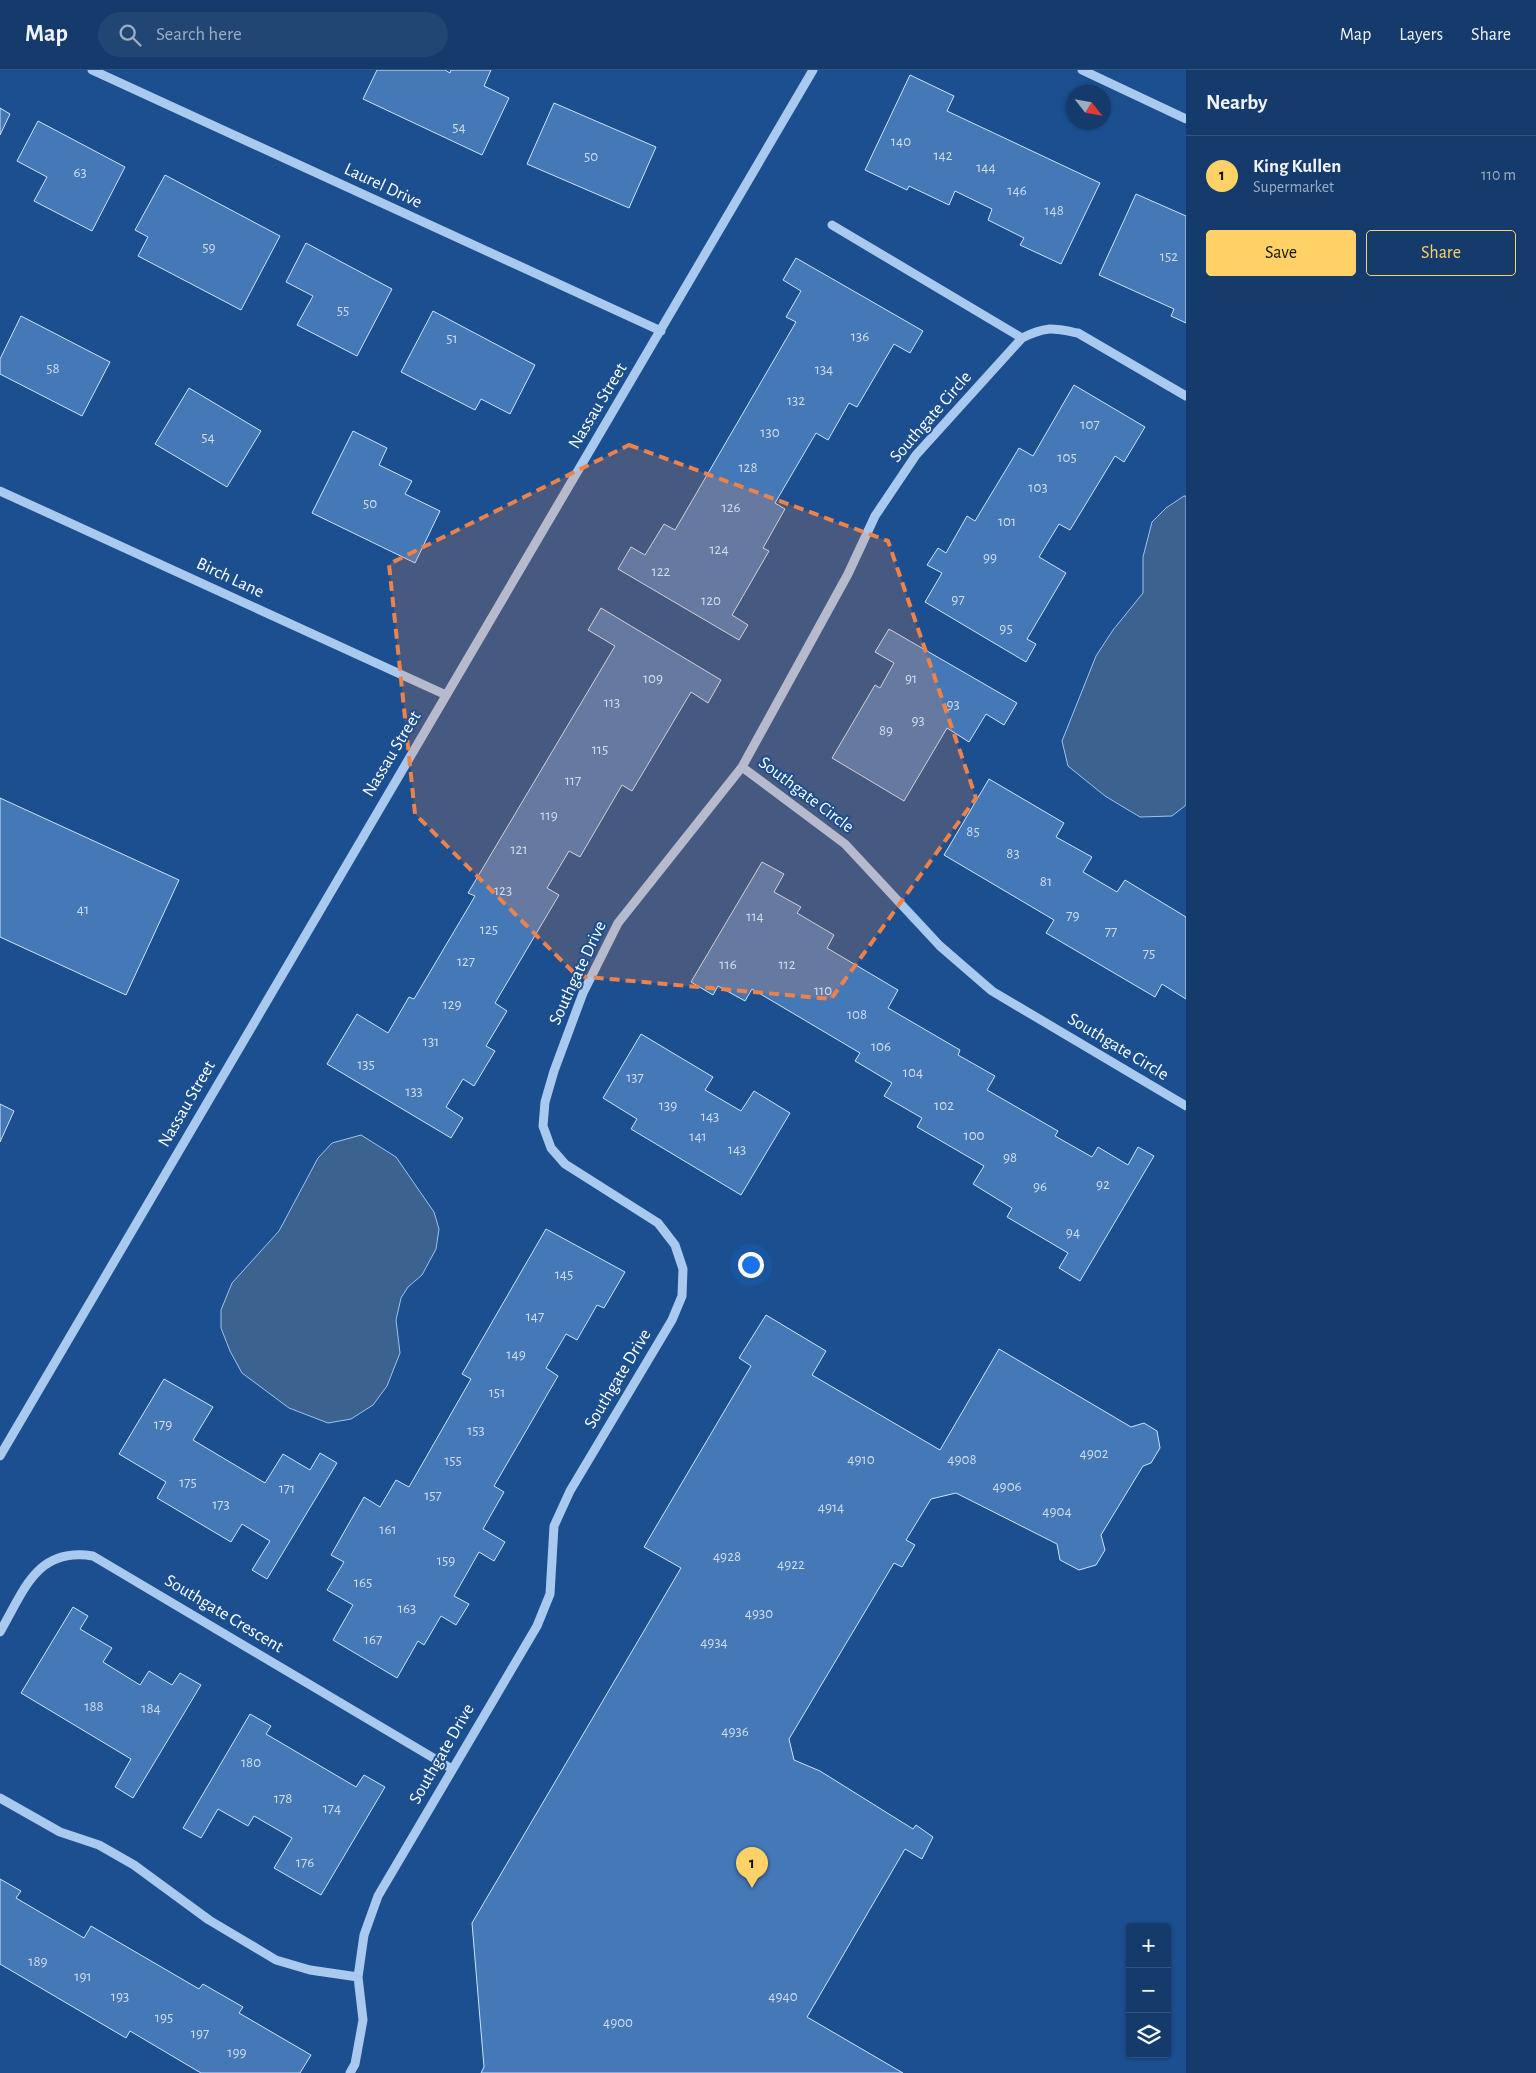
<!DOCTYPE html>
<html lang="en">
<head>
<meta charset="utf-8">
<style>
	:root { --surface:#143b6b; --page:#214673; --text:#f1f3f6; --muted:#9dadc1; --line:#33557e; --accent:#ffd166 }
	body { margin:0; font-family:"Alegreya Sans",sans-serif; background:var(--page); color:var(--text) }
	.controls { position:absolute; right:15px; bottom:15px; display:grid; overflow:hidden; border-radius:5px; box-shadow:0 1px 4px #0004 }
	.controls button { width:45px; height:45px; display:grid; place-items:center; padding:0; border:0; border-bottom:1px solid var(--line); background:var(--surface); color:var(--text); font:25px sans-serif }
	.compass { position:absolute; left:1066px; top:15px; width:45px; height:45px; border-radius:50%; background:var(--surface); box-shadow:0 1px 4px #0004; rotate:121deg }
	.you { position:absolute; left:750px; top:1194px; width:18px; height:18px; margin:-12px; border:4px solid #fff; border-radius:50%; background:#1a73e8; box-shadow:0 0 0 8px #1a73e833 }
	.badge { display:grid; place-items:center; width:32px; height:32px; border-radius:50%; background:var(--accent); color:#111; font-size:16px; font-weight:700 }
	.pin { position:absolute; translate:-50% -41px; filter:drop-shadow(0 1px 2px #0008) }
	.pin::after { content:''; position:absolute; top:26px; width:18px; height:15px; background:inherit; clip-path:polygon(0 0,100% 0,50% 100%) }
	.list { margin:0; padding:0; list-style:none }
	h2 { display:flex; justify-content:space-between; align-items:center; height:65px; margin:0; padding:0 20px; font-size:21px }
	h2 small { font-size:16px; font-weight:400; color:var(--muted) }
	.list li { display:grid; grid-template-columns:32px 1fr auto; gap:15px; align-items:center; box-sizing:border-box; height:80px; padding:0 20px; border-top:1px solid var(--line) }
	.list b { display:block; font-size:19px; white-space:nowrap }
	.list p { margin:0; font-size:16px; white-space:nowrap; color:var(--muted) }
	.list em { font-size:16px; font-style:normal; color:var(--muted) }
	.actions { display:flex; gap:10px; padding:15px 20px }
	.actions a { flex:1; padding:11px 0; border:1px solid var(--accent); border-radius:5px; text-align:center; font-size:18px; color:var(--accent) }
	.actions .main { background:var(--accent); color:#111 }
	.icon { flex:none; width:28px; height:28px; fill:none; stroke:currentColor; stroke-width:2; stroke-linecap:round; stroke-linejoin:round }
	.map { position:relative; flex:none; width:1186px; height:2003px; overflow:hidden }
	header { display:flex; align-items:center; gap:30px; box-sizing:border-box; height:70px; padding:0 25px; background:var(--surface); border-bottom:1px solid var(--line) }
	header strong { font-size:24px }
	nav { display:flex; gap:28px; margin-inline-start:auto; font-size:18px }
	.search { width:350px; height:45px; background:var(--page); display:flex; align-items:center; gap:12px; box-sizing:border-box; padding:0 18px; border-radius:28px; color:var(--muted); font-size:19px }
	main { display:flex }
	aside { flex:1; background:var(--surface) }
	.map>svg:first-child { display:block }
	.water { fill:#3c6290; stroke:#9cc4f0 }
	.building { fill:#4478b7; stroke:#cfe3fa }
	.lines { fill:none; stroke-linecap:round; stroke-linejoin:round }
	.minor { stroke:#a9c9ee; stroke-width:9 }
	.marked { fill:#ee8249; fill-opacity:0.2; stroke:#ee8249; stroke-width:4; stroke-dasharray:10 6; stroke-linejoin:round }
	.labels { text-anchor:middle; dominant-baseline:central; stroke-width:4; stroke-linejoin:round; paint-order:stroke }
	.number-label { font-size:15px; fill:#d0dded }
	.street-label { font-size:18px; fill:#fff; stroke:#1b4f8f }
</style>
</head>
<body>
<header>
<strong>Map</strong>
<div class="search"><svg class="icon" aria-label="search" viewBox="0 0 24 24"><circle cx="10" cy="10" r="6"/><path d="M15 15l6 6"/></svg>Search here</div>
<nav><a>Map</a><a>Layers</a><a>Share</a></nav>
</header>
<main>
<div class="map">
<svg width="1186" height="2003" viewBox="0 0 1186 2003">
	<rect width="100%" height="100%" fill="#1b4f8f"/>
	<path class="water" d="M1184,426H1186V735L1172,746L1140,747L1105,726L1068,696L1062,671L1096,586L1113,560L1143,523V487L1152,452L1166,438Z
		M361,1065L396,1087L434,1142L439,1159L436,1179L422,1205L408,1217L401,1228L396,1250L400,1283L387,1316L373,1335L351,1349L328,1353L289,1338L242,1303L230,1281L221,1258V1240L232,1213L279,1161L318,1088L332,1073Z"/>
	<path class="building" d="M377,0H445L450,3L451,0H491L484,16L509,28L482,85L363,29Z
		M910,5L954,26L947,41L1100,113L1061,194L1020,175L1024,168L988,150L992,139L955,121L949,135L909,116L907,120L865,100Z
		M554,33L656,77L629,138L527,94Z
		M0,38L10,44L0,65Z
		M38,51L125,97L92,161L34,131L47,107L17,91Z
		M165,105L280,166L241,240L138,186L148,167L135,160Z
		M1136,124L1186,146V253L1171,246L1174,239L1099,205Z
		M306,173L392,219L357,286L297,255L313,226L286,212Z
		M796,188L923,261L910,283L894,274L857,337L849,333L828,370L816,363L775,433L785,439L763,478L769,481L732,545L748,555L739,570L618,499L631,477L645,485L664,454L675,460L796,252L786,247L801,221L783,210Z
		M433,241L535,295L510,344L481,329L475,340L401,302Z
		M21,246L110,292L82,346L0,304V289Z
		M1074,315L1145,357L1124,392L1115,386L1070,460L1059,454L1039,487L1066,503L1027,569L1036,574L1026,592L925,532L942,503L927,495L938,478L946,483L967,446L975,451L1019,378L1033,386Z
		M189,318L261,361L227,417L155,374Z
		M353,361L387,378L379,395L412,411L405,424L440,441L415,493L312,443Z
		M601,538L721,610L708,633L691,622L632,721L622,715L580,787L569,781L547,818L559,825L495,933L507,941L486,976L495,981L474,1016L463,1009L446,1037L463,1048L451,1068L327,994L357,944L388,963L409,927L414,929L475,826L468,823L615,576L588,560Z
		M889,559L1017,633L1004,655L986,644L969,672L947,658L904,731L832,688L875,615L880,618L894,593L875,582Z
		M989,709L1064,753L1056,767L1092,787L1083,802L1117,822L1125,810L1186,847V929L1162,914L1155,927L1046,863L1054,850L944,785Z
		M0,728L179,810L126,925L0,867Z
		M762,792L784,804L774,822L801,837L797,843L834,865L827,878L898,920L888,938L960,980L958,985L995,1006L987,1020L1058,1061L1055,1066L1092,1087L1098,1077L1128,1095L1138,1077L1154,1086L1080,1211L1059,1198L1068,1183L1007,1147L1012,1138L973,1114L984,1096L917,1057L922,1048L884,1026L892,1013L855,991L860,983L752,919L745,931L718,916L713,925L691,912Z
		M641,964L713,1007L705,1020L741,1041L754,1021L790,1043L741,1125L631,1059L637,1049L603,1028Z
		M0,1034L14,1041L0,1072Z
		M546,1159L625,1202L604,1238L597,1235L577,1270L566,1264L546,1298L558,1306L494,1416L504,1422L483,1459L505,1472L494,1491L479,1482L454,1526L469,1534L456,1555L441,1546L424,1575L418,1571L397,1608L333,1570L353,1535L327,1520L344,1492L331,1485L364,1427L380,1437L396,1410L409,1417L471,1309L462,1304Z
		M766,1245L826,1281L812,1305L940,1380L999,1279L1131,1357L1144,1353L1157,1361L1160,1378L1151,1393L1143,1396L1101,1465L1105,1480L1096,1495L1079,1500L1060,1490L1057,1474L956,1423L931,1429L906,1470L915,1475L902,1497L894,1493L789,1669L794,1690L820,1701L913,1759L916,1755L933,1767L922,1789L905,1779L807,1947L903,2003H481L484,1997L472,1853L681,1498L644,1477L751,1296L739,1288Z
		M164,1309L213,1337L193,1370L265,1413L283,1384L310,1400L320,1383L337,1393L267,1509L252,1500L270,1471L242,1454L231,1472L157,1428L166,1412L119,1384Z
		M73,1537L88,1546L80,1559L112,1578L103,1592L140,1615L149,1601L172,1615L180,1603L201,1615L133,1728L115,1717L131,1689L21,1623Z
		M250,1644L271,1656L266,1664L356,1717L364,1705L385,1717L321,1825L274,1798L292,1768L254,1746L248,1756L218,1739L201,1768L183,1758Z
		M0,1809L21,1821L16,1828L84,1868L91,1856L199,1919L203,1914L243,1937L239,1943L311,1985L300,2003H201L130,1961L126,1968L0,1894Z"/>
	<g class="lines">
		<path class="minor" d="M92,0L661,261
			M1082,0L1186,49
			M832,155L1022,268
			M0,421L446,625
			M742,697L845,774L940,876L992,921L1186,1036
			M0,1386L813,0
			M0,1562C24,1521 36,1477 93,1486L452,1699
			M0,1728L60,1762L99,1775L134,1795L209,1850L276,1890L310,1900L358,1907
			M350,2003L355,1994L363,1950L358,1907L364,1865L378,1826L537,1556L550,1524L554,1456L570,1421L672,1250L682,1226L683,1199L675,1175L658,1153L565,1094L551,1078L543,1056L545,1032L554,1001L583,923L618,853L742,697L848,504L875,446L916,385L1022,268C1046,256 1052,258 1078,263L1186,326"/>
	</g>
	<path class="marked" d="M629,375L888,471L976,728L831,929L577,906L415,744L389,494Z"/>
	<g class="labels">
		<g class="number-label">
			<text x="459" y="57">54</text>
			<text x="901" y="71">140</text>
			<text x="943" y="85">142</text>
			<text x="591" y="86">50</text>
			<text x="986" y="97">144</text>
			<text x="80" y="102">63</text>
			<text x="1017" y="120">146</text>
			<text x="1054" y="140">148</text>
			<text x="209" y="177">59</text>
			<text x="1169" y="186">152</text>
			<text x="343" y="240">55</text>
			<text x="860" y="266">136</text>
			<text x="452" y="268">51</text>
			<text x="53" y="298">58</text>
			<text x="824" y="299">134</text>
			<text x="796" y="330">132</text>
			<text x="1090" y="354">107</text>
			<text x="770" y="362">130</text>
			<text x="208" y="367">54</text>
			<text x="1067" y="387">105</text>
			<text x="748" y="397">128</text>
			<text x="1038" y="417">103</text>
			<text x="370" y="433">50</text>
			<text x="731" y="437">126</text>
			<text x="1007" y="451">101</text>
			<text x="719" y="479">124</text>
			<text x="990" y="487">99</text>
			<text x="661" y="501">122</text>
			<text x="958" y="529">97</text>
			<text x="711" y="530">120</text>
			<text x="1006" y="558">95</text>
			<text x="653" y="608">109</text>
			<text x="911" y="608">91</text>
			<text x="612" y="632">113</text>
			<text x="953" y="634">93</text>
			<text x="918" y="650">93</text>
			<text x="886" y="660">89</text>
			<text x="600" y="679">115</text>
			<text x="573" y="710">117</text>
			<text x="549" y="745">119</text>
			<text x="973" y="761">85</text>
			<text x="519" y="779">121</text>
			<text x="1013" y="783">83</text>
			<text x="1046" y="811">81</text>
			<text x="503" y="820">123</text>
			<text x="83" y="839">41</text>
			<text x="1073" y="845">79</text>
			<text x="755" y="846">114</text>
			<text x="489" y="859">125</text>
			<text x="1111" y="861">77</text>
			<text x="1149" y="883">75</text>
			<text x="466" y="891">127</text>
			<text x="728" y="894">116</text>
			<text x="787" y="894">112</text>
			<text x="823" y="920">110</text>
			<text x="452" y="934">129</text>
			<text x="857" y="944">108</text>
			<text x="431" y="971">131</text>
			<text x="881" y="976">106</text>
			<text x="366" y="994">135</text>
			<text x="913" y="1002">104</text>
			<text x="635" y="1007">137</text>
			<text x="414" y="1021">133</text>
			<text x="668" y="1035">139</text>
			<text x="944" y="1035">102</text>
			<text x="710" y="1046">143</text>
			<text x="974" y="1065">100</text>
			<text x="698" y="1066">141</text>
			<text x="737" y="1079">143</text>
			<text x="1010" y="1087">98</text>
			<text x="1103" y="1114">92</text>
			<text x="1040" y="1116">96</text>
			<text x="1073" y="1162">94</text>
			<text x="564" y="1204">145</text>
			<text x="535" y="1246">147</text>
			<text x="516" y="1284">149</text>
			<text x="497" y="1322">151</text>
			<text x="163" y="1354">179</text>
			<text x="476" y="1360">153</text>
			<text x="1094" y="1383">4902</text>
			<text x="861" y="1389">4910</text>
			<text x="962" y="1389">4908</text>
			<text x="453" y="1390">155</text>
			<text x="188" y="1412">175</text>
			<text x="1007" y="1416">4906</text>
			<text x="287" y="1418">171</text>
			<text x="433" y="1425">157</text>
			<text x="221" y="1434">173</text>
			<text x="831" y="1437">4914</text>
			<text x="1057" y="1441">4904</text>
			<text x="388" y="1459">161</text>
			<text x="727" y="1486">4928</text>
			<text x="446" y="1490">159</text>
			<text x="791" y="1494">4922</text>
			<text x="363" y="1512">165</text>
			<text x="407" y="1538">163</text>
			<text x="759" y="1543">4930</text>
			<text x="373" y="1569">167</text>
			<text x="714" y="1572">4934</text>
			<text x="94" y="1636">188</text>
			<text x="151" y="1638">184</text>
			<text x="735" y="1661">4936</text>
			<text x="251" y="1692">180</text>
			<text x="283" y="1728">178</text>
			<text x="332" y="1738">174</text>
			<text x="305" y="1792">176</text>
			<text x="38" y="1891">189</text>
			<text x="83" y="1906">191</text>
			<text x="120" y="1926">193</text>
			<text x="783" y="1926">4940</text>
			<text x="164" y="1947">195</text>
			<text x="618" y="1952">4900</text>
			<text x="200" y="1963">197</text>
			<text x="237" y="1982">199</text>
		</g>
		<g class="street-label">
			<text transform="translate(383 116) rotate(25)">Laurel Drive</text>
			<text transform="translate(598 336) rotate(-59)">Nassau Street</text>
			<text transform="translate(931 347) rotate(-49)">Southgate Circle</text>
			<text transform="translate(230 508) rotate(25)">Birch Lane</text>
			<text transform="translate(392 684) rotate(-59)">Nassau Street</text>
			<text transform="translate(806 725) rotate(37)">Southgate Circle</text>
			<text transform="translate(578 903) rotate(-65)">Southgate Drive</text>
			<text transform="translate(1118 977) rotate(31)">Southgate Circle</text>
			<text transform="translate(187 1034) rotate(-60)">Nassau Street</text>
			<text transform="translate(618 1309) rotate(-59)">Southgate Drive</text>
			<text transform="translate(224 1544) rotate(31)">Southgate Crescent</text>
			<text transform="translate(442 1684) rotate(-60)">Southgate Drive</text>
		</g>
	</g>
</svg>
<div class="controls">
<button>+</button>
<button>−</button>
<button><svg class="icon" aria-label="layers" viewBox="0 0 24 24"><path d="M12 4l9 5-9 5-9-5zM3 14l9 5 9-5"/></svg></button>
</div>
<svg class="compass" viewBox="-18 -18 36 36"><path d="M0-13l5 13h-10z" fill="#e53935"/><path d="M0 13l5-13h-10z" fill="#9dadc1"/></svg>
<div class="you"></div>
<div class="pin badge" style="left:752px;top:1818px">1</div>
</div>
<aside>
<h2>Nearby<small></small></h2>
<ul class="list">
<li><span class="badge">1</span><div><b>King Kullen</b><p>Supermarket</p></div><em>110 m</em></li>
</ul>
<div class="actions"><a class="main">Save</a><a>Share</a></div>
</aside>
</main>
</body>
</html>
